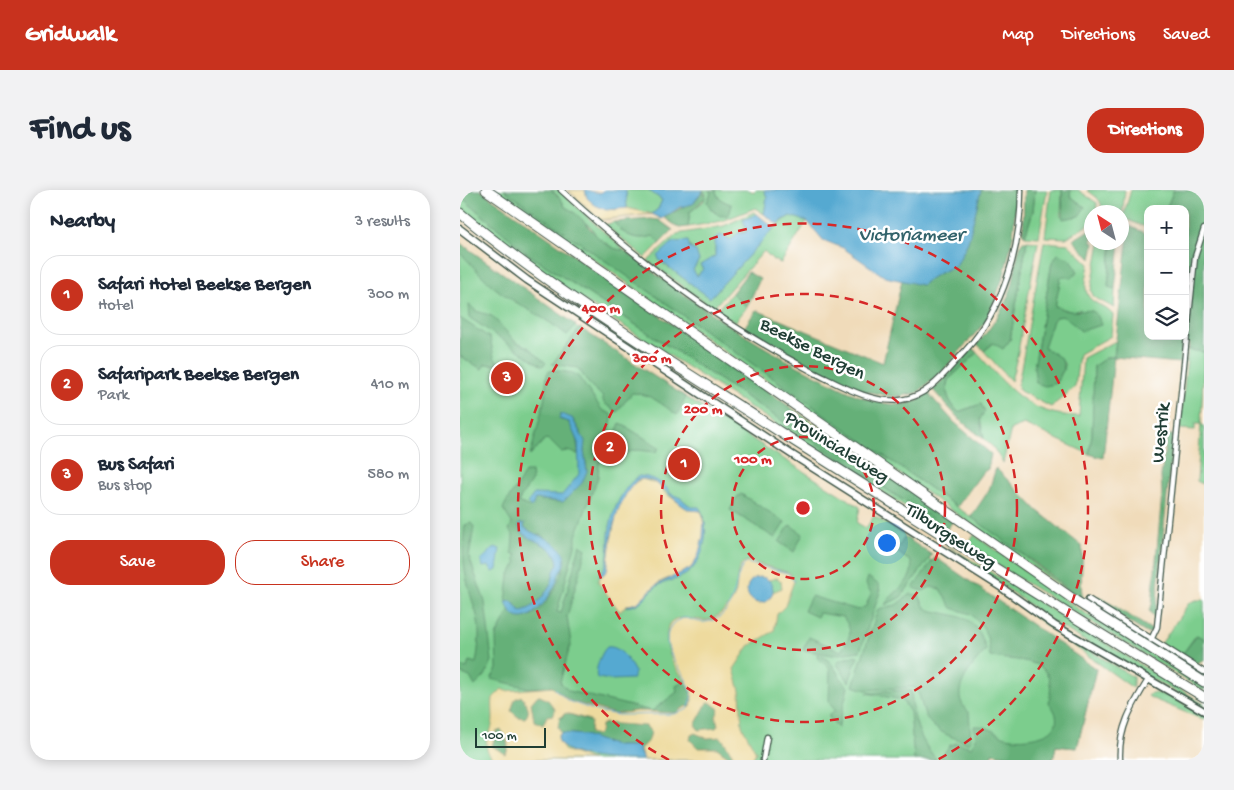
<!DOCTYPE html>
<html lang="en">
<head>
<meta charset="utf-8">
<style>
	:root { --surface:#fff; --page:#f2f2f3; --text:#1f2937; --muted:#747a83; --line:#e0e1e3; --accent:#c8321e }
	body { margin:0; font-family:"Gochi Hand",sans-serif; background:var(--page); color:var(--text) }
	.controls { position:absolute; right:15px; top:15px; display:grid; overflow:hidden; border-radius:10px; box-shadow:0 2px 12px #0003 }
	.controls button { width:45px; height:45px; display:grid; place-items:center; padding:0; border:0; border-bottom:1px solid var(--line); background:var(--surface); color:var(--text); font:25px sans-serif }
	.compass { position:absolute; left:624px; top:15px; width:45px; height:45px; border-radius:50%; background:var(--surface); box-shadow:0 2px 12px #0003; rotate:324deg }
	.scale { position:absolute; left:15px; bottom:12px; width:71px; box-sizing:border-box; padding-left:5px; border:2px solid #1f3d34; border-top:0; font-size:14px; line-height:18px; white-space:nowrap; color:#1f3d34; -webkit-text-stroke:4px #fff; paint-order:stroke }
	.you { position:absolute; left:426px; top:352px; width:18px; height:18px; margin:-12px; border:4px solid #fff; border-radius:50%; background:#1a73e8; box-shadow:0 0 0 8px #1a73e833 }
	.badge { display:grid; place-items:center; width:32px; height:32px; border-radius:50%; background:var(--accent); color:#fff; font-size:16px; font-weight:700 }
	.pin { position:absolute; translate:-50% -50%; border:2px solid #fff; box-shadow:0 1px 5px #0006 }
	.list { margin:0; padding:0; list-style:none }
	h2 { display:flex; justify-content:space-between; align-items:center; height:65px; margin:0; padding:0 20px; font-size:21px }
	h2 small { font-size:16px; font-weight:400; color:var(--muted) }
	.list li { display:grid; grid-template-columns:32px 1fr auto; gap:15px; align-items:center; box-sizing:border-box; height:80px; margin:0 10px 10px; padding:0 10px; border:1px solid var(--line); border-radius:20px }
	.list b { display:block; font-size:19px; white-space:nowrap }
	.list p { margin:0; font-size:16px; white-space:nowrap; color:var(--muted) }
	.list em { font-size:16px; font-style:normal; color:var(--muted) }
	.actions { display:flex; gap:10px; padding:15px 20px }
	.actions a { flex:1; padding:11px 0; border:1px solid var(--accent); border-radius:20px; text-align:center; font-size:18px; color:var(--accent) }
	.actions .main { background:var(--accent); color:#fff }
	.icon { flex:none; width:28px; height:28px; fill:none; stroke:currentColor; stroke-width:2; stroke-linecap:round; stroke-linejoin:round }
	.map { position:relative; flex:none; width:744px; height:570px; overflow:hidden; border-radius:20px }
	header { display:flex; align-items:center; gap:30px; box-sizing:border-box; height:70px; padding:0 25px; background:var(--accent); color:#fff }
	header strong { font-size:24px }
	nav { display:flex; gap:28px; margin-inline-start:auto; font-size:18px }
	.intro { display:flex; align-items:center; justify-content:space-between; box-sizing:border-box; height:120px; padding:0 30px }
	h1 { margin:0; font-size:35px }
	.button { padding:12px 22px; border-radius:20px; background:var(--accent); color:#fff; font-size:18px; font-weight:700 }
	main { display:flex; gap:30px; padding:0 30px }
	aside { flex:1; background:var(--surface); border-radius:20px; box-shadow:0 2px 12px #0003 }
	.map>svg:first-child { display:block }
	.green { fill:#7ccd8d; stroke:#4e8560; fill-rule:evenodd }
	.forest { fill:#65b078; stroke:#427656 }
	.sand { fill:#eeda9e; stroke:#868c69; fill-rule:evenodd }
	.water { fill:#55a9d1; stroke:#3a7382 }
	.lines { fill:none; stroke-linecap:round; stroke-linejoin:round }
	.stream { stroke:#55a9d1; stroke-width:1 }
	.street-casing { stroke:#3e5548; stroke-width:7 }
	.secondary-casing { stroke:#3e5548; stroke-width:9 }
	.highway-casing { stroke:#3e5548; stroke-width:11 }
	.street { stroke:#fff; stroke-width:4.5 }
	.secondary { stroke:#fff; stroke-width:6 }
	.highway { stroke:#fff; stroke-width:9 }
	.ring { fill:none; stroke:#d62828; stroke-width:2.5; stroke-dasharray:9 6 }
	.labels { text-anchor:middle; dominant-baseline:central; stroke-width:5; stroke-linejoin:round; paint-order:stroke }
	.street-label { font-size:19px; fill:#1f3d34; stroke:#fff }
	.water-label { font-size:20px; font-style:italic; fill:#32636b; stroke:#fff }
	.centre { fill:#d62828; stroke:#fff; stroke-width:2.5 }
	.ring-label { font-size:15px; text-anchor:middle; font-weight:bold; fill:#d62828; stroke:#fff; stroke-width:5; stroke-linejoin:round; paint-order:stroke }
</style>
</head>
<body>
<header>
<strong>Gridwalk</strong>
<nav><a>Map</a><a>Directions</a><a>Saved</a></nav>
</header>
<div class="intro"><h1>Find us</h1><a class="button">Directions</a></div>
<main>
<aside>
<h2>Nearby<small>3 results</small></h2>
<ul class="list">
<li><span class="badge">1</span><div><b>Safari Hotel Beekse Bergen</b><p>Hotel</p></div><em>300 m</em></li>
<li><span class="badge">2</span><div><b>Safaripark Beekse Bergen</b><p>Park</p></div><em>410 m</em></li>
<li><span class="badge">3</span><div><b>Bus Safari</b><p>Bus stop</p></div><em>580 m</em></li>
</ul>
<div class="actions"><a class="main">Save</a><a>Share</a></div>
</aside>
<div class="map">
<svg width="744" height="570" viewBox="0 0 744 570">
	<rect width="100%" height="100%" fill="#fff"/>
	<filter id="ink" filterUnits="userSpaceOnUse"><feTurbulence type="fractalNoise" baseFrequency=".02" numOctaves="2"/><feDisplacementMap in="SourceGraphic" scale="10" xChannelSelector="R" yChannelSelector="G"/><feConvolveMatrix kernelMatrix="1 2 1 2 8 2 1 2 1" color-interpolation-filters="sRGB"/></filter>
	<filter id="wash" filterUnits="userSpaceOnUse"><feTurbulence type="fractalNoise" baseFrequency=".0096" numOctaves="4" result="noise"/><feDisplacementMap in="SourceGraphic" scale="20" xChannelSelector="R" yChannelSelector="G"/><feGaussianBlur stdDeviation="1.12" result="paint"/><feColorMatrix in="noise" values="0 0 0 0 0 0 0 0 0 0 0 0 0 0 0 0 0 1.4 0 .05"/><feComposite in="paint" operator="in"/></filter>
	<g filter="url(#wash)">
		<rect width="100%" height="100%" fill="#f0dbba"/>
		<path class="green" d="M35,0H44L82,26L544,350L621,411Z
			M91,0H98L164,60H156L137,47L131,37L105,17L101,9Z
			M166,0H188L202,10L198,19L192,24L167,18Z
			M243,0H249L251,3L247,12L255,23L272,15C264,11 257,10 256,0H288L294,2L295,0H304L307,7L304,24L295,18L262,31L228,37L230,22L244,11L246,4Z
			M575,0H587L579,47L565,46L573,21Z
			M591,0H602L601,26L625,17L610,6L611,0H618L637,13L636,22H632L631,33L606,48L585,47Z
			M627,0H665L662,26V22H642C643,10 636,7 627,0Z
			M671,0H714L706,19H688V38L663,28Z
			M0,6L68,64L487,339L485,342L112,103L0,18Z
			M294,22L297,24L285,29L287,41L278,43L271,50L261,45L255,53V66L240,75L243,79L237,86L233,80L239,70L229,54L199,70L250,108L314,38L330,26L347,31L321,73L313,70L304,61L253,118L188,71L217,44L264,36Z
			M154,32C164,46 176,51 193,46L200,53L185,68L145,35Z
			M567,51L578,52L557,167L551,191L524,161L534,153L543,158L550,150Z
			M584,52L608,54L629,74C627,89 620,104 636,113C643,117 648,119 653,125L651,146L619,164L615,197L591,217L560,201L558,195ZM592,72L616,85L601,87L595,116L613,122L621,119L609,130L604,126L596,127L590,135L584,157L604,173V179L595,194L574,178Z
			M0,53L124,143L400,317L397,333L406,338L414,326L445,345L442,351L636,479L617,558L596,556L593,570H574L532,563L531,570H0Z
			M640,53H652L648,96L655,99L654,118L634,107L631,101Z
			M272,103L287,117L275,132L257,120Z
			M656,151L654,167H647L634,176L632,245L629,264L564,234L551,239L543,273L533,257L524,249L520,229L521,214L498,222C490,213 484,203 488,190L517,163C548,197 568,226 619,226L623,168Z
			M728,159L744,162L741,234L744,236V295L737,291L741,234H735V240L720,239Z
			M514,345L617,418L744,496V501L507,357Z
			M485,354L744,514V517L665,475L590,430Z
			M736,410H744V449L736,445L721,466L701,454L729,413Z
			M566,421L673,487V498L670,496Z
			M691,503C709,502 729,518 744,526V530L693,509L688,506Z"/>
		<path class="forest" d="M0,0H20L493,331L487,339L68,64L0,6Z
			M44,0H91L101,9L105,17C127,26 138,60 164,60C228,109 293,155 365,190C389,202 417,217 444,214C454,213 461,209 468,203L494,232L531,264L528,279L522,283L497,317Z
			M249,0H256C257,10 264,11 272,15L269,25L260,26L251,19L247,12L251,3Z
			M521,0H557L553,46L544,85L527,130L482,182L457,203L435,207L404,201L334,168L284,138L296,120L423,173L442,90L462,95C470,87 485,80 496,76L508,52Z
			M564,0H575L573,21L565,46L563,44Z
			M602,0H611L610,6L625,17L619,26L603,29Z
			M714,0H744V162L729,160V153L722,151L720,173L654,167L643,268L629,264L632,245L634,176L647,167H654L669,36L688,44V146H725V19H706Z
			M243,1L246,7L230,22L228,37L219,38L205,28C214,21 239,10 243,1Z
			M191,29L199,30L213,40L200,53L193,46C176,51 164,46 154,32Z
			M631,39L632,52L634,53L631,69L613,50Z
			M563,51H567L550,150L543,159L533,153L524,161L517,154C532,137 545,117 552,96C555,85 557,58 563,51Z
			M0,53L116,135L107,145C86,128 61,117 39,101C24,90 14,76 0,63Z
			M652,53H660L655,99L648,97Z
			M598,64L611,69L618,82L613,87H601L595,116C600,118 606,121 611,121C625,123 636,113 641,135L621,141L604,126L596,127L593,130L584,157L602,169L604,179L595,194L585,196L576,193L574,178L592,72Z
			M288,82L300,89L287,117L272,103Z
			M9,114L16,121L32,126L55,151L68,157L86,173L82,176L10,128Z
			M0,128L30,148L34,167L40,175L25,174L22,179L0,166Z
			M120,138L226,207L217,225C203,215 190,203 172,203L157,222L144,213L142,206L129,194L118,178L92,174Z
			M513,158L517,163L488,190C484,203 490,213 498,222L521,214L525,221L520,229L524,249L501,231L473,200Z
			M93,180L113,183L118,186L142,220L151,224L152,229L145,263L139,274L138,287L116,346V352L97,422L101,423L120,355L126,359L107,427L111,453L100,492L109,501L192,521L217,502L216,496L226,490L232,505L230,518L227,516L215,523L177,521L155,524L110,511L92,497L69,498L31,489L37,479L36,446L50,419C73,446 98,397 103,378C104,374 103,367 102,363L81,345L74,344L59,336C64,355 98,350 98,375C92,381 94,390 90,396C83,407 73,420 60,421L53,412H46L49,386L57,371L54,369L57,366L52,363L53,345L49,340L52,333L43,319C48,306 59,296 65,282H71L72,290L58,312L70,317L75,309L97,312L105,310L122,293L127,279L121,243L112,228L101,230L107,231C115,239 118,253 118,264L107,261L101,262L89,250L85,249L70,266L84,212L87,185L88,182Z
			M160,233L199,257L197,262C176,261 175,255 156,272L149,273L153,250Z
			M707,245H713L695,429L689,420L692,415L702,304L701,286Z
			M536,278L578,321L622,356C624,374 618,396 624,412L575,373L511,327L529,300Z
			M281,304L325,332L315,348L270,320L277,307Z
			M11,333L14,337L9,367L25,412L32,471L25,486L15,496L10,487L0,483V476L7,478L9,471L16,473C19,456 21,438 16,422C6,392 0,369 5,335Z
			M330,335L343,344L334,362L319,352Z
			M445,347L472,365L441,407L425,415C432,401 456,392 451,372L436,361Z
			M475,367L636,479L617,558L596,556L593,570H574L532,563L530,570H479L490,555L497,553L511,557L516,549L514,536C526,535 533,541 543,546C555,550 570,549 582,545C588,543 594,540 596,533C598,525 594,519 589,513C598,466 564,472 530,467L528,450L523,437L511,424L492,418L480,399L471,397L463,401L453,398Z
			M408,387L419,395L420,402L400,461L372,465L343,460L349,447L381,461C390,447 394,442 383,427L359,423L357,427L344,421L351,406L398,420L406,416L411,403L406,394Z
			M450,404L459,405L464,416L469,420C501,428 516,423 526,460C512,476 486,503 509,522L511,551L507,553C490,546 471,541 464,522C461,513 460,503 454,497L406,500L393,496L418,419L436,415Z
			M639,406L692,440L690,443H686L635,411Z
			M263 440a9 9 0 1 1 18 0a9 9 0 1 1-18 0Z
			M737,445L744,449V470L735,474L721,466Z
			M357,464C374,469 377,486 388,497L378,538L368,526L375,520L369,513L370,478L358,469Z
			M398,466L389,492L377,474L381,469Z
			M444,500L451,501C453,528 458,548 476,569L474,570H454L450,522L442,510L407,503Z
			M78,505L88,510L95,519V524L86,528L83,535L74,531L71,513Z
			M61,506C67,512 72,521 65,528L58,527L51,521L55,509Z
			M250,512L259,519L256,527L258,535L256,538L239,540L235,535L247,513Z
			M106,523L131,532L130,543L140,538L141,535L149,533L186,536L191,542L189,550L180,559L177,556H156L125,545L101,543L98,537L99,530Z
			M41,540C47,545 50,559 45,564L32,556L36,542Z
			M235,543L247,548L261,547L273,565L269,567L257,558H238L230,550L231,545Z"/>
		<path class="sand" d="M108,0H125L128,5L155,20L163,17L192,24L140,30Z
			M182,289L198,294L206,304L230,320L241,321C249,337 241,372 226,382C217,387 204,388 197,394C187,403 181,416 166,415L160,422L138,392L140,387L147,381C149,357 156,297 182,289Z
			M288,371L330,383L334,391L325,416L317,424L314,441L289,456L274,479L280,501L282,536L296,562L292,570H183L180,559L189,550L191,542L186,536L145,533L141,535L140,542L137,545L130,543L131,532L130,530L106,523L100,527L98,537L101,543L98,547L104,560L132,570H34C17,551 33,547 33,528C33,521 32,515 33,508L42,499L45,501L92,497L110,511L155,524L177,521L215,523L227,516L230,518C238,502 222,488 214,475C210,467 207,457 207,448C205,413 240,437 254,428C262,423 272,414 275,405C279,394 273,377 288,371ZM295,387L308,390L317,388L321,391L322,398L313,402L306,411L296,413L293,409ZM78,505L88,510L95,519L94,525L87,526L83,535L74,531L71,513ZM61,506C67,513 72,521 65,528L58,527L51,521L55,509ZM250,512L259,519L256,527L258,535L256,538L239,540L235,535L247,513ZM41,540C47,545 51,559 45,564L32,556L36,542ZM235,543L247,548L261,547L273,565L269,567L257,558H238L230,550L231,545Z"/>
		<path class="water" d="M125,0L140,3L145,0H166L167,18L146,20L135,15L127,8Z
			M188,0H243L233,14L220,17L202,29L192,24L198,19L202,10Z
			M304,0H521L508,52L496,76C485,80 470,87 462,95L425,87L383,58L363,50L347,31L330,26L317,34L304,24L307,7Z
			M297,24L314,38L250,108L199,70L198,66L213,52L228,51L230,58L236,61L239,70L233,80L237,86L243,79L240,75L255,66V48L261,45L271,50L278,43H284L287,41L283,30Z
			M101,224L112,228L125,251L124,261L127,281L122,293L103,312L75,309L72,317H70L68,312L74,304L102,305L119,284L118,253L109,232L99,229Z
			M179,286C191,286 205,293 211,304L221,308L231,317H239C252,335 245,373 225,385C217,390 207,391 199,395C187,402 181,419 165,416L177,413L196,395L231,378L238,366L243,347L244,326L241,321C238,320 233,321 230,320C212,313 198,283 177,290C153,315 151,349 147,381L140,387L139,384C152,374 147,350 150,336C153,319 164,295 179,286Z
			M65,333L64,337C76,347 98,349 104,365C107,374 100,380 98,387C93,407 59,452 46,412L52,411L60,421C73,420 83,407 90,396C94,389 92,381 98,375C98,349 59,354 59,334Z
			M35,357L40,359L37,380L33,382L29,376L23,377L21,370Z
			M287 400a13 13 0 1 1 26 0a13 13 0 1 1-26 0Z
			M147,457C161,455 169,472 175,482L173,489L151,490L137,488C134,481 141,462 147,457Z
			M101,543L125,545L156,556H177L183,570C163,570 99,570 98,547Z"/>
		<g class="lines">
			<path class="stream" d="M95,499L108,511L137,521L158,525L214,524L228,519C245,490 191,465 212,434L223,428C231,428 237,433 245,432C282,428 271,379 287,373L328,383L334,391"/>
		</g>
	</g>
	<g filter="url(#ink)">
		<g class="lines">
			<g class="street-casing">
				<path id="street" d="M101,0C178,71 262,135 355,183C380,195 412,214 441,210C470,206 486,181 505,161C544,118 561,58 561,0
					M628,409L744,482
					M691,450L697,437L735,67L744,39
					M303,570L307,547
					M660,570C658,539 672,516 688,490"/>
			</g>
			<g class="secondary-casing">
				<path id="secondary" d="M0,39L67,90L331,264L542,398L594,435L744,521"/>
			</g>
			<g class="highway-casing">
				<path id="highway" d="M26,0L616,411L744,492
					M0,23C100,106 211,172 320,242C461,331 601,421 744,507"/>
			</g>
			<use href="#street" class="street"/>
			<use href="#secondary" class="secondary"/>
			<use href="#highway" class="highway"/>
		</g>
	</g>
	<g class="ring">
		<circle cx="343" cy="318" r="71"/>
		<circle cx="343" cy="318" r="142"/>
		<circle cx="343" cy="318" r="214"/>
		<path d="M209 570A285 285 0 1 1 477 570"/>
	</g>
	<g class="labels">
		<g class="street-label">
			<text transform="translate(352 160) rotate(27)">Beekse Bergen</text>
			<text transform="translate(702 243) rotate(-84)">Westrik</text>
			<text transform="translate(376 258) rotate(32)">Provincialeweg</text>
			<text transform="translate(490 347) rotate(33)">Tilburgseweg</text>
		</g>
		<g class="water-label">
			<text x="451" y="46">Victoriameer</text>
		</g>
	</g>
	<circle cx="343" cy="318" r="8" class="centre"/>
	<g class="ring-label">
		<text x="141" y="122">400 m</text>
		<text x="192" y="172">300 m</text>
		<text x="243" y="223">200 m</text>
		<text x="293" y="273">100 m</text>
	</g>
</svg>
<div class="controls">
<button>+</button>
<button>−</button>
<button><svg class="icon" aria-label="layers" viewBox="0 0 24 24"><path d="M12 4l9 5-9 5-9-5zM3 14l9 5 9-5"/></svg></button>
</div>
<svg class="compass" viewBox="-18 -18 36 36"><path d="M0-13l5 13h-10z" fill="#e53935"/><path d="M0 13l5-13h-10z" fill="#747a83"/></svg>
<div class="scale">100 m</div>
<div class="you"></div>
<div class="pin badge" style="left:224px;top:274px">1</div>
<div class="pin badge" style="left:150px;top:258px">2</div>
<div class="pin badge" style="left:47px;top:188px">3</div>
</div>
</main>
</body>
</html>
